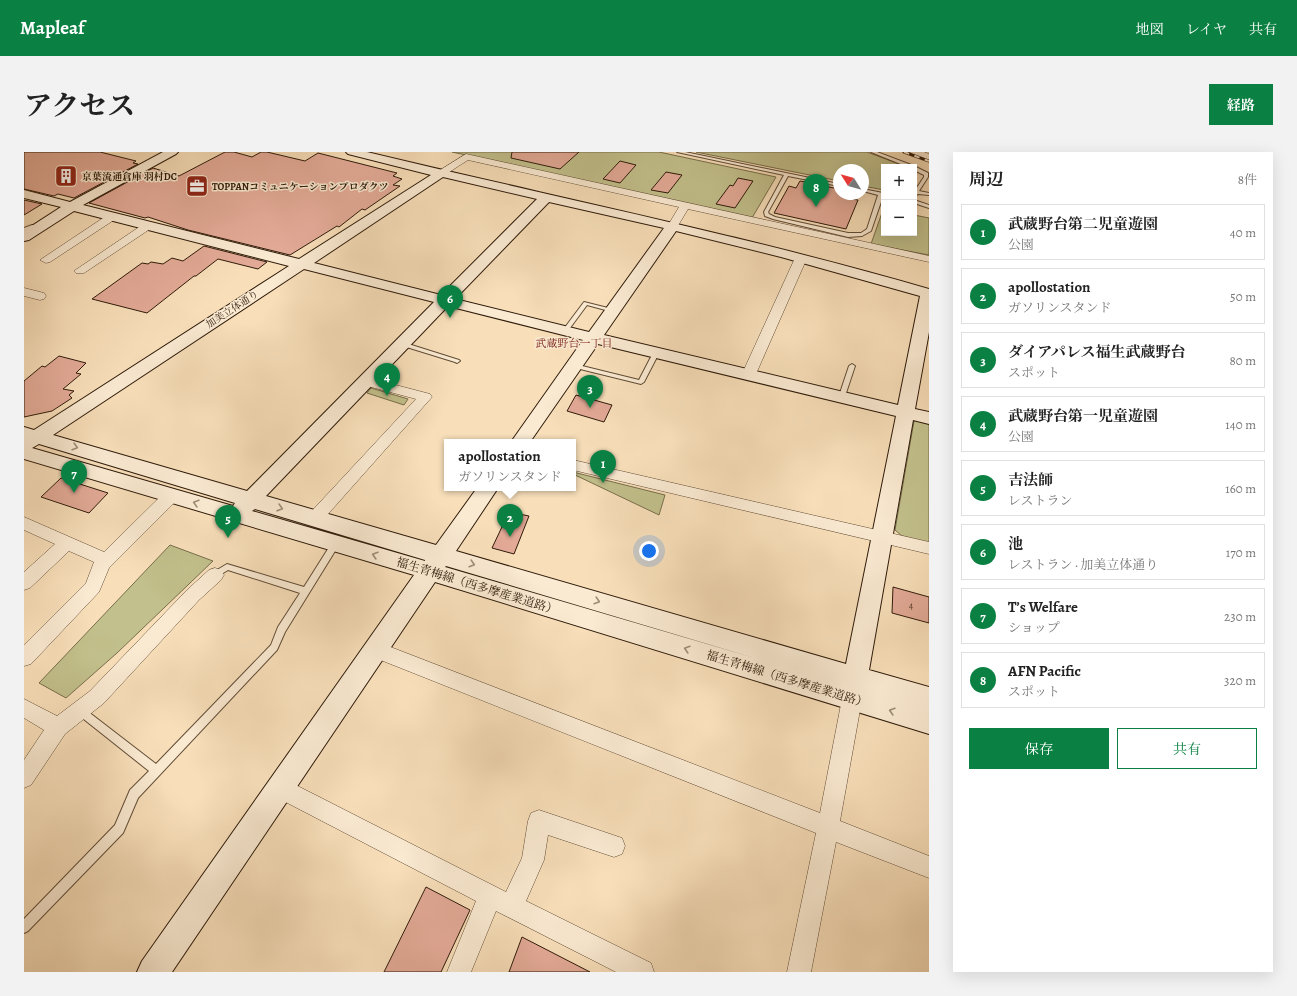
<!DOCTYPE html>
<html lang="ja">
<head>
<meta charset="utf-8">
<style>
	:root { --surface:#fff; --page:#f2f2f2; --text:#222; --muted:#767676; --line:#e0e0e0; --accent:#0b8043 }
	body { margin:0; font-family:Alegreya,"Noto Serif JP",serif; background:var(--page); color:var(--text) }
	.controls { position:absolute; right:12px; top:12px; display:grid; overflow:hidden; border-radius:0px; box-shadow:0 4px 16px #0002 }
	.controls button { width:36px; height:36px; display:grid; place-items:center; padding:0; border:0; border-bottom:1px solid var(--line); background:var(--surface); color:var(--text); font:20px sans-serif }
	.compass { position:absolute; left:809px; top:12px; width:36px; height:36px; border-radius:50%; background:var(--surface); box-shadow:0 4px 16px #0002; rotate:307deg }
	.you { position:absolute; left:625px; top:399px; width:14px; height:14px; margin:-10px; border:3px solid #fff; border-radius:50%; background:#1a73e8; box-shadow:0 0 0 6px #1a73e833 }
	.badge { display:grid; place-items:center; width:26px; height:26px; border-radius:50%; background:var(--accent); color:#fff; font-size:13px; font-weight:700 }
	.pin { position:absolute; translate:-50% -33px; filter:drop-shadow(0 1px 2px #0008) }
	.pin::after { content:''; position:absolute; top:21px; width:14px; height:12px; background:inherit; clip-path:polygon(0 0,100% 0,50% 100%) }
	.popup { position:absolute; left:420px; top:287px; width:132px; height:52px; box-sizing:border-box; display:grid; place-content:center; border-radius:0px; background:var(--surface); filter:drop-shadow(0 1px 3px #0005); font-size:13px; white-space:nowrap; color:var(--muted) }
	.popup b { font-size:15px; color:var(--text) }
	.popup::after { content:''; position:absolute; left:50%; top:100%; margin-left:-8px; border:8px solid transparent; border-top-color:var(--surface) }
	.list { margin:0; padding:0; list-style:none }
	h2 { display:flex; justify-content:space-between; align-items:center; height:52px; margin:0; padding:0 16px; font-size:17px }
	h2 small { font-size:13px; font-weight:400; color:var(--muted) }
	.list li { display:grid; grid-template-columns:26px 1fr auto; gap:12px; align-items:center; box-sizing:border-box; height:56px; margin:0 8px 8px; padding:0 8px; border:1px solid var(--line); border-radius:0px }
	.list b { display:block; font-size:15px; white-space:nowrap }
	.list p { margin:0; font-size:13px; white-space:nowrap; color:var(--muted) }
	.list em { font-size:13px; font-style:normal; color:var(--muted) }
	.actions { display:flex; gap:8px; padding:12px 16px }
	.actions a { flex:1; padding:9px 0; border:1px solid var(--accent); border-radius:0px; text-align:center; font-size:14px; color:var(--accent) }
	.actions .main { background:var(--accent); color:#fff }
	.map { position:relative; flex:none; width:905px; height:820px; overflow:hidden; border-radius:0px }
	header { display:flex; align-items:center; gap:24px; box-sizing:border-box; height:56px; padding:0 20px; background:var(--accent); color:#fff }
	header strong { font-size:19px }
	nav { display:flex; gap:22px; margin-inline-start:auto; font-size:14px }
	.intro { display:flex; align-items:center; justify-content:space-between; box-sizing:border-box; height:96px; padding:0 24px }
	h1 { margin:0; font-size:28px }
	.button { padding:10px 18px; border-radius:0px; background:var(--accent); color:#fff; font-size:14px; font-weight:700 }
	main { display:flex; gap:24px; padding:0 24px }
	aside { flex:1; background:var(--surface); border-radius:0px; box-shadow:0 4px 16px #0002 }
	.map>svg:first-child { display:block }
	.green { fill:#c2c08c; stroke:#786e4b }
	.building { fill:#e3aa97; stroke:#2f1b0a }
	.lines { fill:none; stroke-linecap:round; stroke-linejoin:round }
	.lane-casing { stroke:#614c36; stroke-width:2 }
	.street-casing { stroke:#614c36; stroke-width:1 }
	.secondary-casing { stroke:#2f1b0a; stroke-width:2 }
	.lane { fill:#faead2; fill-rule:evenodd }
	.street { fill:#faead2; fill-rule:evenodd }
	.secondary { fill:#faead2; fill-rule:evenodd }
	.rail-casing { stroke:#2f1b0a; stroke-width:3 }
	.rail { stroke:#faead2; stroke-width:2; stroke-dasharray:5.5; stroke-linecap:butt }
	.oneway { stroke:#9f8d78 }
	.labels { text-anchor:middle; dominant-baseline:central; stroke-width:3; stroke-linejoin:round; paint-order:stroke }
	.far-poi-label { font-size:10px; font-weight:bold; fill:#2f1b0a; stroke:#faead2; text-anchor:start }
	.far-street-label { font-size:10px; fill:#2f1b0a; stroke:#faead2 }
	.number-label { font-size:10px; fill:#5c3f2d }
	.far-neighbourhood-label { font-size:11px; fill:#7a1f14; stroke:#faead2 }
	.street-label { font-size:12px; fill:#2f1b0a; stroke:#faead2 }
</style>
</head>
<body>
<header>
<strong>Mapleaf</strong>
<nav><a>地図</a><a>レイヤ</a><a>共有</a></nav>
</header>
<div class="intro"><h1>アクセス</h1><a class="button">経路</a></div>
<main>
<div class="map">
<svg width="905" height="820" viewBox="0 0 905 820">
	<rect width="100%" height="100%" fill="#f8dfba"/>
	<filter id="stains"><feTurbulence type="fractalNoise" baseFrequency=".005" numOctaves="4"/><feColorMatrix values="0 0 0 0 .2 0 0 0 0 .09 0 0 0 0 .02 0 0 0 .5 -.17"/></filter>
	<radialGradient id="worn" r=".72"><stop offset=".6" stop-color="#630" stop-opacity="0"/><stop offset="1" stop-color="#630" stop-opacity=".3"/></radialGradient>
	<path class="green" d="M428,0H635L752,25L728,66Z
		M672,0H843L883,15H860V38L839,34V18H815V29Z
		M860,55V81H890V63L905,66V103L847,92Z
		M347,236L384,247L380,253L343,241Z
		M893,268L905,270V391L878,384L871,378L890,269Z
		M549,320L641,343L635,363L549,322Z
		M146,393L189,409L93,501L42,546L15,531Z"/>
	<path class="building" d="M0,0H76L112,9L109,11L114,12L50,46L34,42L30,44L0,37Z
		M201,0H210L228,5L237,0H243L281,9L294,1L373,21L369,24L378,27L369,33L376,34L341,58L338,57L315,75L313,74L266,103L164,78L124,65L121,66L65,51L129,16L155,24Z
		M488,0H555L536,17L487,6Z
		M596,9L612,13L596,31L579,27Z
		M642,20L658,23L644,41L627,38Z
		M714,26L729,29L711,56L692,52L706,33L709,34Z
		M776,29L815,37V42H829L827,47L834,48L822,77L750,61L765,34L772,36Z
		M0,48L18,52L0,63Z
		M180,94L243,110L234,117L194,107L172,124H170L123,161L68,147L118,111L124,112L127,110L139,112L148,106L159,109Z
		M35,204L62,211L52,221L57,222L39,237L50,239L45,243L48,246L28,259L0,265V229L18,214L21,215Z
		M552,243L588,253L580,270L543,259Z
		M37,326L84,341L65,361L17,345Z
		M485,360L505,364L490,402L468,396Z
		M869,435L905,445V471L868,461Z
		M402,735L446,758L417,820H360Z
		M498,785L566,820H485Z"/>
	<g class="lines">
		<g class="lane-casing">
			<path id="lane" d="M653,0H661L815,32V34L764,24L744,60L745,62L751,65L824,81H837L843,77L854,43L839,39V37L859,41L860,42V44H859L847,79L838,84L824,85L749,67L741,64L740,60L760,23Z
				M847,0H853L890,14L904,21V25L895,39L905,41V43L894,42L890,45V40L900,25V23L890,18V15H884Z
				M890,48L905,53V56L890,51Z
				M8,73H16L18,74L0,79V76Z
				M560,150L592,158L589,160L563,153L543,180H539V178Z
				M378,190L435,208L436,209L433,211L431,210L376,193L375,192Z
				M632,199L635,201L620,230L617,232L548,215L547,214L550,212L615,228L629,201Z
				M828,212L831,214L821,244L820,245H816L815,244L825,214Z
				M312,388L316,391L261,480L253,498L114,646L99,681L4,779L0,781V767L91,673L106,638L125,619L52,561L50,558L52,555L55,554L58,555L132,612L247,493L254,475L276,441L204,418L191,426L188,425L187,423L188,421L203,412L280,435L309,389Z"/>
		</g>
		<g class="street-casing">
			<path id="street" d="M886,0H900L905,2V8L888,2Z
				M442,2L905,104V110L664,57L652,77L648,78L643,75L655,55L444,8L419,24H413L411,22L413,20Z
				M89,61L94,64L93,66L26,110L22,111L16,108L85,62Z
				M125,70L130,73L129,75L60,121H52L50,119L121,71Z
				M777,103L783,106L732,222L730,225L725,226L720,225L718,222L771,106Z
				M0,136L20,141L22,144L20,147L16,148L0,144Z
				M341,225L406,242L408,245L297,370L291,372L285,370L283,366L285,362L392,247L336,232L334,229L336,226Z
				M549,308L905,390V402L549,318Z
				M147,338L153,340L155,344L153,348L85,416L75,440L7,512L0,514V493L62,431L70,410L45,399L6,436L0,438V420L31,392L0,378V365L80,400L141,340Z
				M191,416L197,418L200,423L197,428L175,448L80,551L41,582L7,633L0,636V608L20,578L0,566V547L33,564L66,539L163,438L185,418Z
				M351,489L796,661L818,547L821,541L828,538L835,541L838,547L816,669L905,704V726L812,690L787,820H763L792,681L344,503L342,497L344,491Z
				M256,625L482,740L498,706L504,669L507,661L515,658L598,686L601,694L598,702L590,705L524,683L520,708L502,749L627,811L630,820H592L472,759L447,820H423L452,749L248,643L245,636L248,629Z"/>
		</g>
		<g class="secondary-casing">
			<path id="secondary" d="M139,0H154L152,2L59,53L275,107L407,23L324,2L322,0H343C530,45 719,83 905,137V180L891,257L905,260V272L889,268L845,518L905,535V582L411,430L148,820H113L118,809L390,423L0,307V275L10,278L265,114L50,59L5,88L0,89V79L37,55L0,46V38L46,50ZM419,25L513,47L417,143L290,111ZM525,50L640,76L565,180L431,147ZM652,79L757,105L896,144L874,253L580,183ZM280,117L410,150L223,339L29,283ZM424,154L559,188L487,290H506L574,192L872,264L822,512L432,399L474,336H453L412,393L242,344ZM15,292L211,351L209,354L8,296ZM231,357L401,408V409L228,359ZM422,414L734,507L421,415Z"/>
		</g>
		<use href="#lane" class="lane"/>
		<use href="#street" class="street"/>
		<use href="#secondary" class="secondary"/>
		<g class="rail-casing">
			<path id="rail" d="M880,0L905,9"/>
		</g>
		<use href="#rail" class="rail"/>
	</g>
	<defs><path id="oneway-chevron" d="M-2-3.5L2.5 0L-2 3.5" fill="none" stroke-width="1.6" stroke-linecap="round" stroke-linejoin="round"/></defs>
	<g class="oneway">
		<use href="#oneway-chevron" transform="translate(51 295) rotate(16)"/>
		<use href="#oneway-chevron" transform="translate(172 351) rotate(-164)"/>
		<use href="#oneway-chevron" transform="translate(256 356) rotate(16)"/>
		<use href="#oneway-chevron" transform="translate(351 403) rotate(-163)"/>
		<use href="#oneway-chevron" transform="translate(448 412) rotate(17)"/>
		<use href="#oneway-chevron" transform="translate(573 449) rotate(17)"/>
		<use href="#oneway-chevron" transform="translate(663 497) rotate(-163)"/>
		<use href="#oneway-chevron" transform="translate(868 559) rotate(-163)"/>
	</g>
	<defs>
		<g id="building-square" transform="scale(1.15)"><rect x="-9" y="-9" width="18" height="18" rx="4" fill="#8f2418" stroke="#faead2"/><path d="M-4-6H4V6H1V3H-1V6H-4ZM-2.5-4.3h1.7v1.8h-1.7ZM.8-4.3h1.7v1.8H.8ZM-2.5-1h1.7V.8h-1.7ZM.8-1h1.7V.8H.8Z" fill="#fff"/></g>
		<g id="office-square" transform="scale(1.15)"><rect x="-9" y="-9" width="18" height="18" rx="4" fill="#8f2418" stroke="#faead2"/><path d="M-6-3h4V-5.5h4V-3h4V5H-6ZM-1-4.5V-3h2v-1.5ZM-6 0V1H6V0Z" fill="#fff"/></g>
	</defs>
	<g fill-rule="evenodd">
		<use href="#building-square" x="42" y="24"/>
		<use href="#office-square" x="173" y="34"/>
	</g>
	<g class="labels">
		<g class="far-poi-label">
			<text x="58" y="24">京葉流通倉庫 羽村DC</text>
			<text x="188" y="34">TOPPANコミュニケーションプロダクツ</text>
		</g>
		<g class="far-street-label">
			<text transform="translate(208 157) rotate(-33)">加美立体通り</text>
		</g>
		<g class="number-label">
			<text x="887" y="453">4</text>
		</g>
		<g class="far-neighbourhood-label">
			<text x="550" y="191">武蔵野台一丁目</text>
		</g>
		<g class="street-label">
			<text transform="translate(453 434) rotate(17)">福生青梅線（西多摩産業道路）</text>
			<text transform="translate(763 527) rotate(17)">福生青梅線（西多摩産業道路）</text>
		</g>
	</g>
	<rect width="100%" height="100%" filter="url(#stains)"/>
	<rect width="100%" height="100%" fill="url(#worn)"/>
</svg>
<div class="controls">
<button>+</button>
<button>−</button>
</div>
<svg class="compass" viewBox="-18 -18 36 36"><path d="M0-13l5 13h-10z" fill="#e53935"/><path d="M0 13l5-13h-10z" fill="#767676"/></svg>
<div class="you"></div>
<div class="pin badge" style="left:579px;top:331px">1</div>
<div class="pin badge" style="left:486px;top:385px">2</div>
<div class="popup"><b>apollostation</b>ガソリンスタンド</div>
<div class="pin badge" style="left:566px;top:256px">3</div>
<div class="pin badge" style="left:363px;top:244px">4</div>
<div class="pin badge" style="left:204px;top:386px">5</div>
<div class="pin badge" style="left:426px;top:166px">6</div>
<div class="pin badge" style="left:50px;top:341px">7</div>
<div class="pin badge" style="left:792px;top:55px">8</div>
</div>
<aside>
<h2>周辺<small>8件</small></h2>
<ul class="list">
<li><span class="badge">1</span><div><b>武蔵野台第二児童遊園</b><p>公園</p></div><em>40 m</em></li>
<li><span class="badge">2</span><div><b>apollostation</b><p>ガソリンスタンド</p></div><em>50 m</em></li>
<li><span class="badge">3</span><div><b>ダイアパレス福生武蔵野台</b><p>スポット</p></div><em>80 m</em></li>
<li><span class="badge">4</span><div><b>武蔵野台第一児童遊園</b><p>公園</p></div><em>140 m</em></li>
<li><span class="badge">5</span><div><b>吉法師</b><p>レストラン</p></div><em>160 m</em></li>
<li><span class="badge">6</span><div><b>池</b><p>レストラン · 加美立体通り</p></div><em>170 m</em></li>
<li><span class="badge">7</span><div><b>T’s Welfare</b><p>ショップ</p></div><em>230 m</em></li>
<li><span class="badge">8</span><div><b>AFN Pacific</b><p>スポット</p></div><em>320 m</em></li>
</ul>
<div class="actions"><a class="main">保存</a><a>共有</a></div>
</aside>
</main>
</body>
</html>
